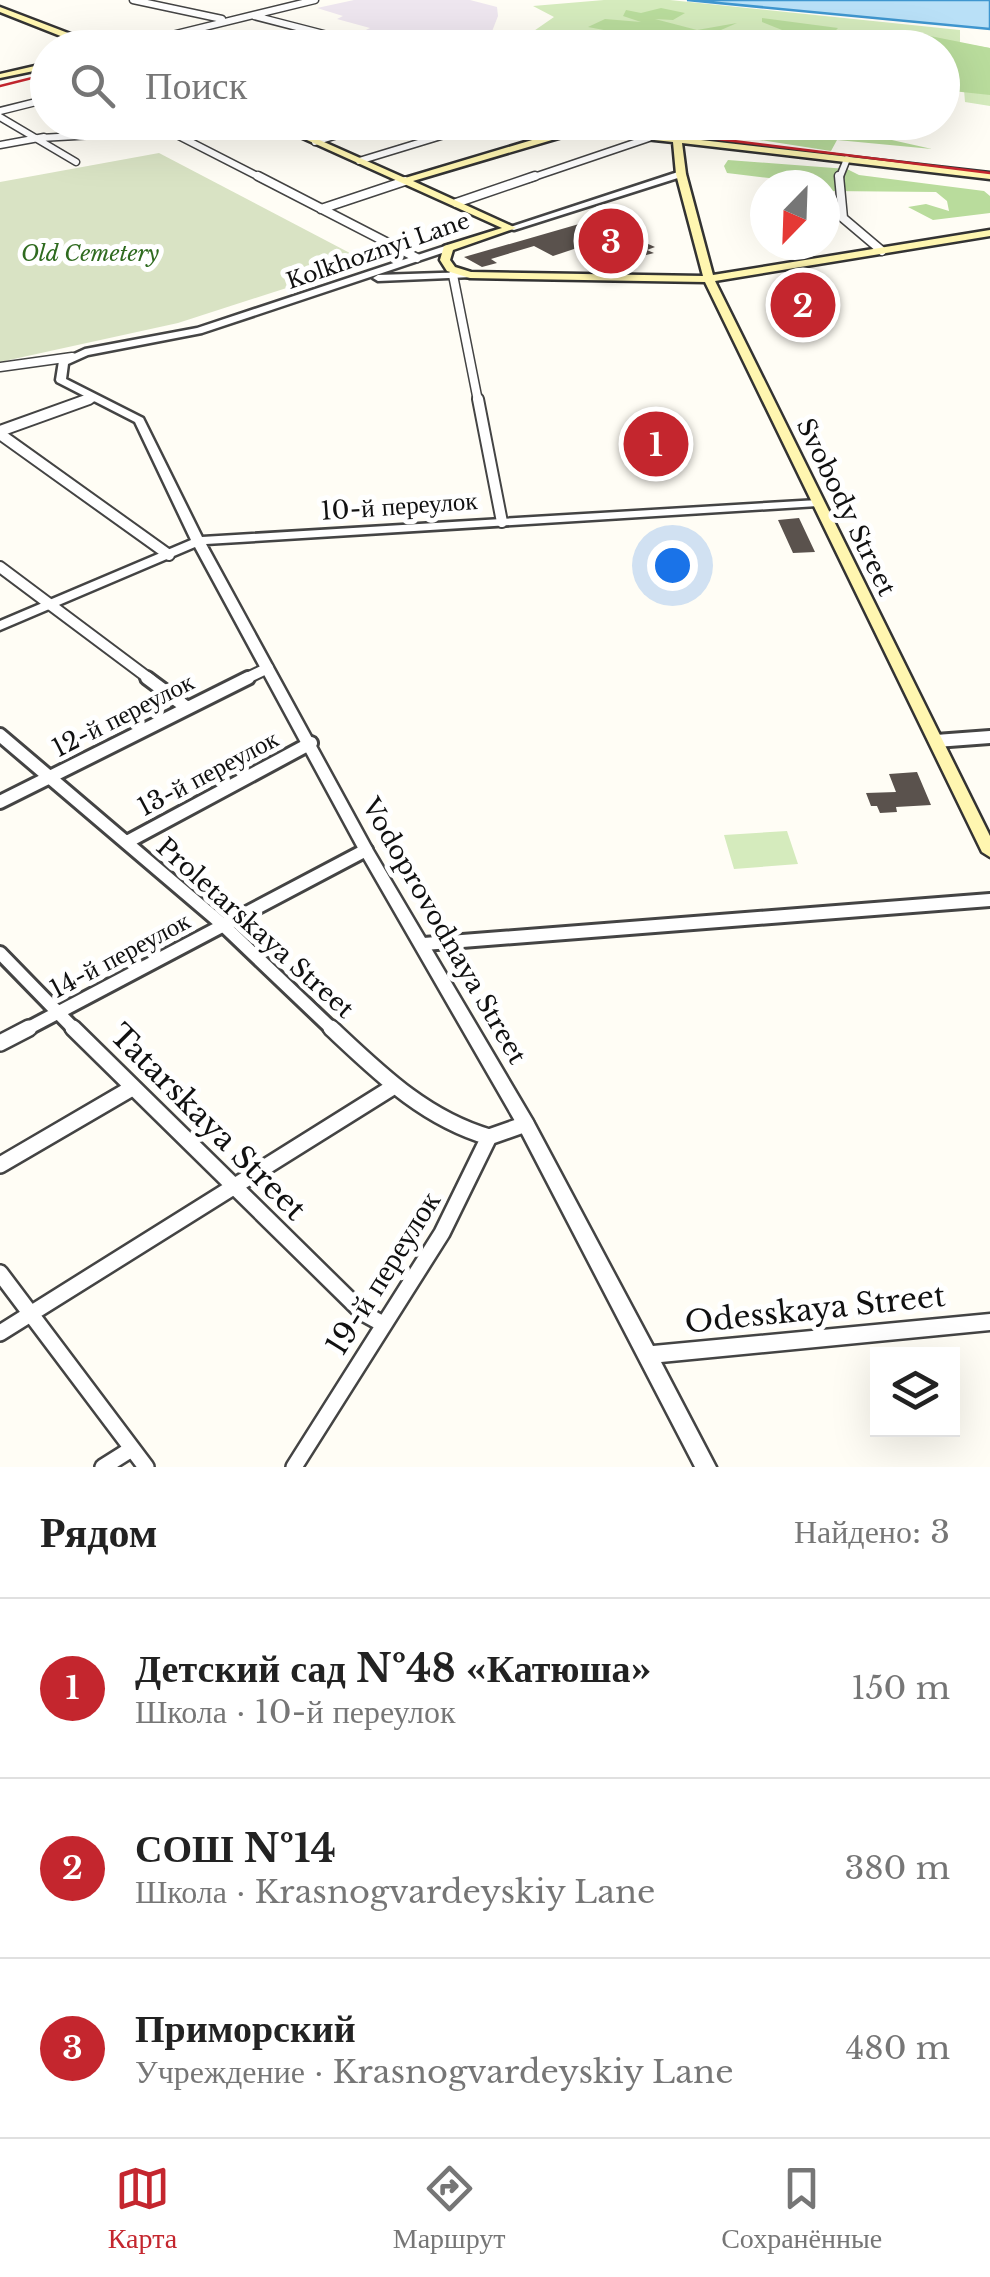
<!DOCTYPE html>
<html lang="ru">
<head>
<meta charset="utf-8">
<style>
	:root { --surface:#fff; --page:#f2f2f2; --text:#222; --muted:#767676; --line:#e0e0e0; --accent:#c4262e }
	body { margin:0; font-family:"Libre Baskerville",serif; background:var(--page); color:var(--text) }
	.controls { position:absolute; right:30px; bottom:30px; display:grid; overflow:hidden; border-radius:0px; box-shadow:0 10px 40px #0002 }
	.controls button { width:90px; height:90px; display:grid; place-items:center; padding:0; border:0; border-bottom:2px solid var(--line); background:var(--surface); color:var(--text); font:50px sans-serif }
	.compass { position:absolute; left:750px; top:170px; width:90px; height:90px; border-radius:50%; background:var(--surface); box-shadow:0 10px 40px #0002; rotate:203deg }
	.you { position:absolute; left:672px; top:565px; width:35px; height:35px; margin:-25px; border:8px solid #fff; border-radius:50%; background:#1a73e8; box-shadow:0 0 0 15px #1a73e833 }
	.badge { display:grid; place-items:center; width:65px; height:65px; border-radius:50%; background:var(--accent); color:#fff; font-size:32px; font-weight:700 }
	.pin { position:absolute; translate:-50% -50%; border:5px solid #fff; box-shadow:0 2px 10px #0006 }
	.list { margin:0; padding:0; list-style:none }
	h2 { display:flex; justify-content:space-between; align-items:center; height:130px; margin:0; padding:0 40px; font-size:42px }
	h2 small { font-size:32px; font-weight:400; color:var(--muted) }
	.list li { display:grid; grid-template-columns:65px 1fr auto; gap:30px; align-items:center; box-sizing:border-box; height:180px; padding:0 40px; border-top:2px solid var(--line) }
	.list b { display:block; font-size:38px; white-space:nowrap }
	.list p { margin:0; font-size:32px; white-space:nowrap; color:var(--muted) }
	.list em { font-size:32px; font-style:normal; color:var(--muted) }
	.icon { flex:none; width:55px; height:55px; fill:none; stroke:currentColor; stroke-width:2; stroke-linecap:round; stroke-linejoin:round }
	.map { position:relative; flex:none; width:990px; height:1467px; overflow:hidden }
	.search { position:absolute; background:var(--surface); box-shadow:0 10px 40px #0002; left:30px; right:30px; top:30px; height:110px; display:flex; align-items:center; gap:25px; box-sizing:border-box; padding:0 35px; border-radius:55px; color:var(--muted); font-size:38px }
	.sheet { height:670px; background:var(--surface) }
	nav { display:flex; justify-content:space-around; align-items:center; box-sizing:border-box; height:140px; border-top:2px solid var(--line); background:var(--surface); font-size:28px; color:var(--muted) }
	nav a { display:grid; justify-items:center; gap:5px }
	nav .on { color:var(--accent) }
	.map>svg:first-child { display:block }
	.industrial { fill:#eee6ef }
	.green { fill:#d5ebbd }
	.forest { fill:#b9dc9c }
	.cemetery { fill:#d9e3c4 }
	.water { fill:#b9e0f7; stroke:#3f96cf; stroke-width:2.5 }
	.building { fill:#5a524d }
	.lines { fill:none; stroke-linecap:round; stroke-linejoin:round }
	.minor-far4-casing { stroke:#444; stroke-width:9 }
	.minor-far3-casing { stroke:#444; stroke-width:11 }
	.minor-far2-casing { stroke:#444; stroke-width:14 }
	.minor-far1-casing { stroke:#444; stroke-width:18 }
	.minor-casing { stroke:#444; stroke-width:20 }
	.tertiary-casing { stroke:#444; stroke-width:5 }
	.secondary-casing { stroke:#333; stroke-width:5 }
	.minor-far4 { stroke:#fff; stroke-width:6 }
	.minor-far3 { stroke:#fff; stroke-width:8 }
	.minor-far2 { stroke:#fff; stroke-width:10 }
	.minor-far1 { stroke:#fff; stroke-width:12 }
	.minor { stroke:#fff; stroke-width:15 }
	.tertiary { fill:#fff; fill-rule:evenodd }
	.secondary { fill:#fff6b0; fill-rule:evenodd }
	.tram { stroke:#c4262e; stroke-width:2.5 }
	.labels { text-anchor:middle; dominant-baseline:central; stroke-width:10; stroke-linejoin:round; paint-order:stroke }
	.far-street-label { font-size:22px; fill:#111; stroke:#fff }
	.far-park-label { font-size:22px; font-style:italic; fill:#2f6b1f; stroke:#fff }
	.street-label { font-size:25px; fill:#111; stroke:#fff }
	.near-street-label { font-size:30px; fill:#111; stroke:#fff }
</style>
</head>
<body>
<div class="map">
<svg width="990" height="1467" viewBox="0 0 990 1467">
	<rect width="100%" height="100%" fill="#fffdf5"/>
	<path class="industrial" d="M354,0H470L497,7L498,16L486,47L329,48L370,28L337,19L343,16L317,8Z"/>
	<path class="green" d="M604,0H670L960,30V43L990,48V106L965,102L964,90L942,48H523L528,35L554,17L533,6Z
		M787,831L798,864L734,869L724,835Z"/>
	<path class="forest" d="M661,8L685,13L673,20L655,19L697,30L737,23L721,30L731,39L724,47H555L570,42L605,45L575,39L584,35L606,38L609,31L588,27L605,19L641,22L623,16L626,10L641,13Z
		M762,18L838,28L824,43L847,45L846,41L859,30L920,34L990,48V95L943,90L942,48L736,47L740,43L758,41L749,39L802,38L762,22Z
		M781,123L792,131L868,134L877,123H887L880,135L883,138L932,149L837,140L831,151L708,132L684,133L689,123Z
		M728,160L847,169L859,175L984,191L990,196V213L933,220L908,207L926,204L949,211L947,201L936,192L828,191L825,185H775L769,178L727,173L724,166Z"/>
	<path class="cemetery" d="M159,153L367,262L178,323L0,362V182Z"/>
	<path class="water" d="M687,0H990V29Z"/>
	<path class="building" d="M586,222L620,238L628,235L655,247L647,250L654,253L615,263L580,247L553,256L534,246L491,259L497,263L482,267L464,257Z
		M799,518L815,552L793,553L778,520Z
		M917,772L931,805L896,807L897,812L880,813L877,806H871L866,793L896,792L889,774Z"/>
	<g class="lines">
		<g class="minor-far4-casing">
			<path id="minor-far4" d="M133,0L222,19
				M254,16L347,40
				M119,48L315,0
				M0,111L48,99
				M0,117L76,162
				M560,122L579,129
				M67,131L97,122
				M175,134L263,179
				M40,138L150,132L198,134L255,122
				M315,142L379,122
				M0,145L44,137
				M359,161L487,122
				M528,179L649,138
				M839,179L847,159"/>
		</g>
		<g class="minor-far3-casing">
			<path id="minor-far3" d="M258,176L417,258
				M839,176L843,218L882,251
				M456,203L535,176
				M321,209L405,181
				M453,275L478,401
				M0,367L72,357
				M82,401L92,398"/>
		</g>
		<g class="minor-far2-casing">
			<path id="minor-far2" d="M478,399L502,522
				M0,431L89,399
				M0,434L169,555
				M0,567L151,680
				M243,680L268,668"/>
		</g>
		<g class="minor-far1-casing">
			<path id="minor-far1" d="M147,678L186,707
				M0,735L223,925L333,1030
				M936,741L990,737
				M0,802L248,678
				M127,842L311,743
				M424,944L990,900
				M0,953L75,1030
				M25,1030L366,850"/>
		</g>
		<g class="minor-casing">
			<path id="minor" d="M73,1028L363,1313L383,1324
				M331,1028C379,1073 424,1118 489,1137
				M0,1043L29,1028
				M0,1165L132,1088
				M0,1273L146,1467
				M0,1333L393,1087
				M103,1467L130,1450
				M294,1467L442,1233L489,1137L526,1124"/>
		</g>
		<g class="tertiary-casing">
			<path id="tertiary" d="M681,171L684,172V176L514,230L507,228Z
				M448,245L453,248L451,250L202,333L88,355L68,364L66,379L143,418L202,537L818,500L824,503L818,506L206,544L373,850L532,1119L653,1346L990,1314V1330L661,1362L716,1467H695L519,1128L359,850L195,547L0,630V621L191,540L135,422L57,382L56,380L59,361L85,349L197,328Z
				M470,272L473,273V277L378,281L373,278L378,275Z"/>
		</g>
		<g class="secondary-casing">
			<path id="secondary" d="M0,7L102,46L103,48H91L0,12Z
				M48,63V68L0,78V74Z
				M267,122H279L405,178L579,126L990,173V179L682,143L686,174L713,275L990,230V236L715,281L990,836V857L982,852L705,282L470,278L447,271L440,260L444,246L502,228ZM579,132L673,142L676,174L703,276L471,272L455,267L450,260L453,250L516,228L413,181Z"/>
		</g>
		<use href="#minor-far4" class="minor-far4"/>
		<use href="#minor-far3" class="minor-far3"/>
		<use href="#minor-far2" class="minor-far2"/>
		<use href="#minor-far1" class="minor-far1"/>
		<use href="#minor" class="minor"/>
		<use href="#tertiary" class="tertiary"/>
		<use href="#secondary" class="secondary"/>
		<path class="tram" d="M150,48H175
			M0,86L48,74
			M581,122L990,173"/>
	</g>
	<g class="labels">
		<g class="far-street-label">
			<text transform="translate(378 251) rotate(-19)">Kolkhoznyi Lane</text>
		</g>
		<g class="far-park-label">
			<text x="90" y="253">Old Cemetery</text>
		</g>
		<g class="street-label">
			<text transform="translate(399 506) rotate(-4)">10-й переулок</text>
			<text transform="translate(846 507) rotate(64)">Svobody Street</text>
			<text transform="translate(123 715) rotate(-27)">12-й переулок</text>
			<text transform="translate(208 773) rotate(-28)">13-й переулок</text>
			<text transform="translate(255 928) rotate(42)">Proletarskaya Street</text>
			<text transform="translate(444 931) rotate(60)">Vodoprovodnaya Street</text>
			<text transform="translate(120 955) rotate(-28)">14-й переулок</text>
		</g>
		<g class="near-street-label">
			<text transform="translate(208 1122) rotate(45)">Tatarskaya Street</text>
			<text transform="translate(383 1273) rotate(-58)">19-й переулок</text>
			<text transform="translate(815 1309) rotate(-6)">Odesskaya Street</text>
		</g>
	</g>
</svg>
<div class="controls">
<button><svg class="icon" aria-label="layers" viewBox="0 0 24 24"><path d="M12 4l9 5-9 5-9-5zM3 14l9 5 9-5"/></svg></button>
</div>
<svg class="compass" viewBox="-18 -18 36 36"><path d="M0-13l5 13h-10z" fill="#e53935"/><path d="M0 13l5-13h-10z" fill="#767676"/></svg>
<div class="you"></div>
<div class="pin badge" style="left:656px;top:444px">1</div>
<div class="pin badge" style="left:803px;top:305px">2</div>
<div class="pin badge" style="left:611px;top:241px">3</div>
<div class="search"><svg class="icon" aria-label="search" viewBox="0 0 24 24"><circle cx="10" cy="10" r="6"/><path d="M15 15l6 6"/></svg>Поиск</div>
</div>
<section class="sheet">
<h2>Рядом<small>Найдено: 3</small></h2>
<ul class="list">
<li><span class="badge">1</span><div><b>Детский сад №48 «Катюша»</b><p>Школа · 10-й переулок</p></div><em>150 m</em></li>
<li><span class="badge">2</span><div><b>СОШ №14</b><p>Школа · Krasnogvardeyskiy Lane</p></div><em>380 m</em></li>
<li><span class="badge">3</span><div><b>Приморский</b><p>Учреждение · Krasnogvardeyskiy Lane</p></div><em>480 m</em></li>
</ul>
</section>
<nav>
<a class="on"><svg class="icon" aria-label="map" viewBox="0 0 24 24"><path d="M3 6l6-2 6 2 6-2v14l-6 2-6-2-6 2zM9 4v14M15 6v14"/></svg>Карта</a>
<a><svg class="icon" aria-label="directions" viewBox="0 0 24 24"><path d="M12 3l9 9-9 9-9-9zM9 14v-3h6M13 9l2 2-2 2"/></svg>Маршрут</a>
<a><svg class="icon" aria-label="saved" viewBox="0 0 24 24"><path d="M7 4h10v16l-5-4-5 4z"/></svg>Сохранённые</a>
</nav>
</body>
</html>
